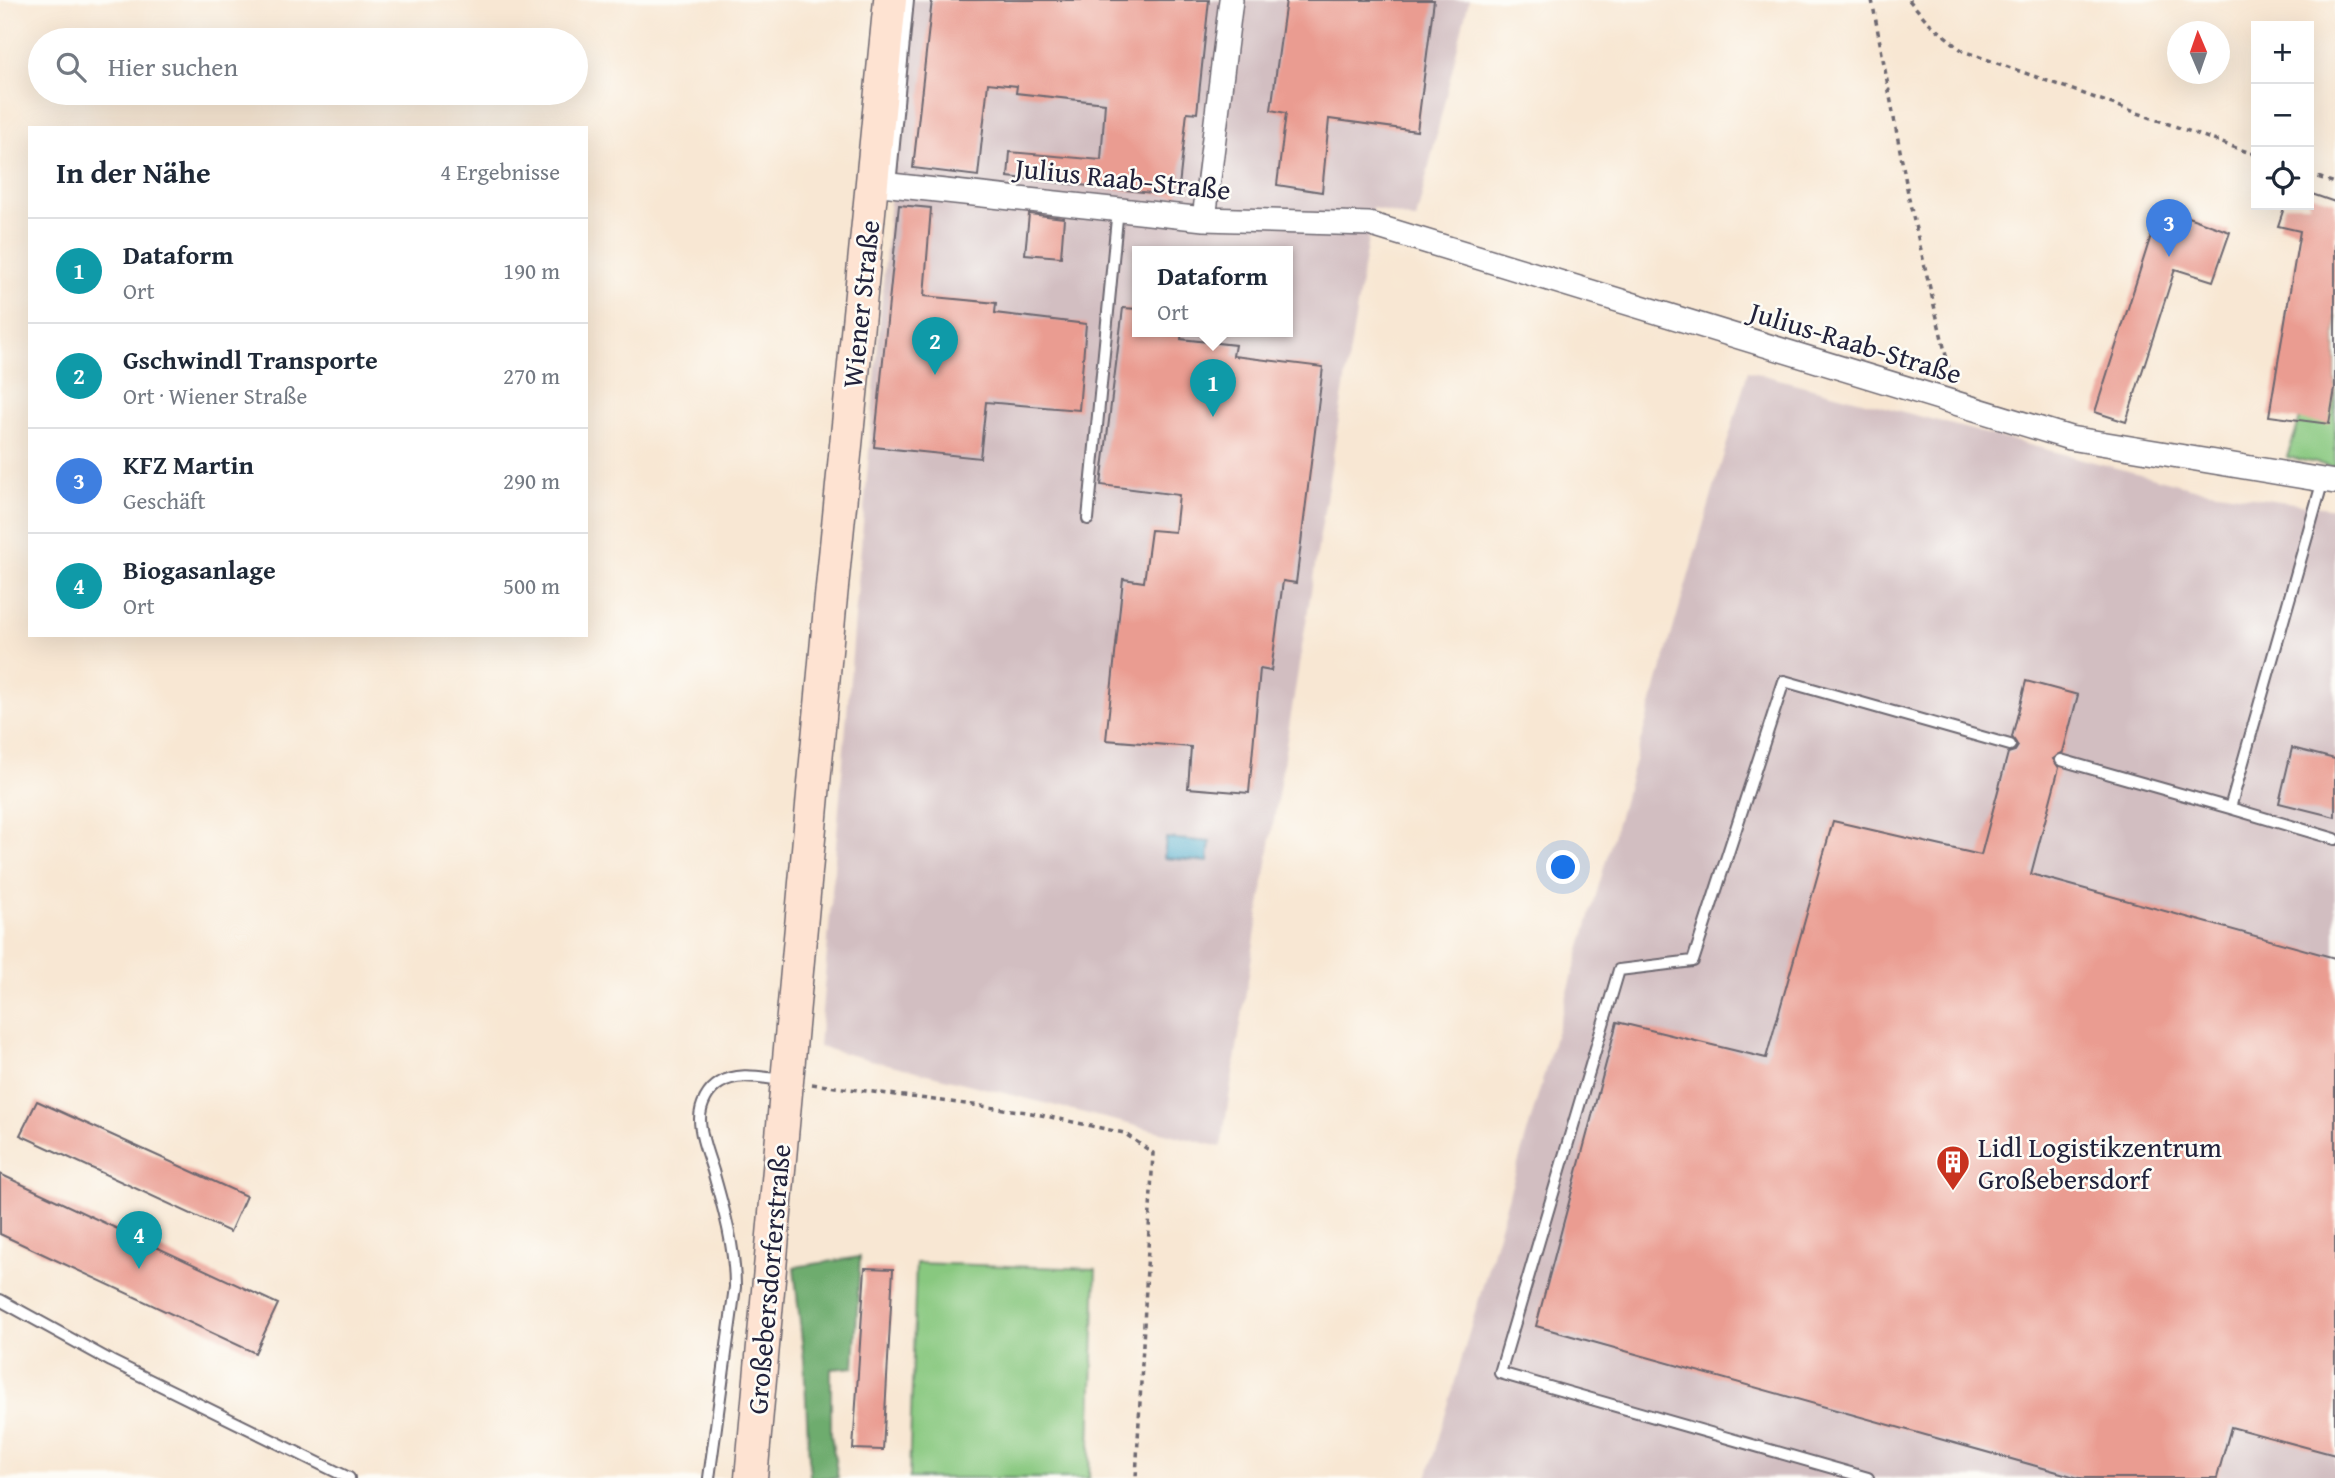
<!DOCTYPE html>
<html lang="de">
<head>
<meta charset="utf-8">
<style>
	:root { --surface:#fff; --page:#f2f2f3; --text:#1f2937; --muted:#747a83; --line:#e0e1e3; --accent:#c8321e }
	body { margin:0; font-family:"Gentium Book Plus",serif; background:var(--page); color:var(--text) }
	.controls { position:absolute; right:21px; top:21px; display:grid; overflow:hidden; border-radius:0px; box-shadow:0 7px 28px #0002 }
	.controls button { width:63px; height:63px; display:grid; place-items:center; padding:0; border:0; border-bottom:2px solid var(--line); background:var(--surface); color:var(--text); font:35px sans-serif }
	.compass { position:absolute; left:2167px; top:21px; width:63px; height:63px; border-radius:50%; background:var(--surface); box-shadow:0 7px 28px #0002; rotate:358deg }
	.you { position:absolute; left:1564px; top:868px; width:24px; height:24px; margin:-18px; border:5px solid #fff; border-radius:50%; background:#1a73e8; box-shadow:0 0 0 10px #1a73e833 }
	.badge { display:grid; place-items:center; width:46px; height:46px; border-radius:50%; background:var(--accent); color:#fff; font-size:23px; font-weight:700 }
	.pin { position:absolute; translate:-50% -58px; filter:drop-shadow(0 2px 4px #0008) }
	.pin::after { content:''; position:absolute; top:37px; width:24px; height:21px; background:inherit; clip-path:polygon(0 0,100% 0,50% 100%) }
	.popup { position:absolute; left:1132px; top:246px; width:161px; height:91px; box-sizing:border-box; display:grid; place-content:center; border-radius:0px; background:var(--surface); filter:drop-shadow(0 2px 5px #0005); font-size:23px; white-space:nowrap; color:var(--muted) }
	.popup b { font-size:26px; color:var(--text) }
	.popup::after { content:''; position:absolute; left:50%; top:100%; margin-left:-14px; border:14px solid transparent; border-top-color:var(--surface) }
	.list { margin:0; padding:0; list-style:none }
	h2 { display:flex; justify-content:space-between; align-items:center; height:91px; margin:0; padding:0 28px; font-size:30px }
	h2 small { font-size:23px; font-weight:400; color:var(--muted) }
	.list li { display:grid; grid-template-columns:46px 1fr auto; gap:21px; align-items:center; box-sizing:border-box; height:105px; padding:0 28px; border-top:2px solid var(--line) }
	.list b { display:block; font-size:26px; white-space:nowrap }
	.list p { margin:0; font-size:23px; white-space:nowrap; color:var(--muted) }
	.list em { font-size:23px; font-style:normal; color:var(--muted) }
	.icon { flex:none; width:38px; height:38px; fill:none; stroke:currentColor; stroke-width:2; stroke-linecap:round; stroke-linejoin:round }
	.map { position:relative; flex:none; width:2335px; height:1478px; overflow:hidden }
	.search { position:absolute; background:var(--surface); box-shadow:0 7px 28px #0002; left:28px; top:28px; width:560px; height:77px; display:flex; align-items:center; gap:18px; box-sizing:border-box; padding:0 24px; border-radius:38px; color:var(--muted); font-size:26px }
	.panel { position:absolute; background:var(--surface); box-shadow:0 7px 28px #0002; left:28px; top:126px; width:560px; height:511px; border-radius:0px }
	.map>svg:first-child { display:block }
	.industrial { fill:#d2bec1; fill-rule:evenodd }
	.green { fill:#88c87f; stroke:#55755d; stroke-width:2 }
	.forest { fill:#6eac6e; stroke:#486754; stroke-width:2 }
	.water { fill:#4ba9ca; stroke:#366682; stroke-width:2 }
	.building { fill:#ea9c91 }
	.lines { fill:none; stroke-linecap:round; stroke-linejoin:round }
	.lane-casing { stroke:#6d6770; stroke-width:14 }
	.street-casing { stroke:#6d6770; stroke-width:26 }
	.secondary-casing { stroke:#6d6770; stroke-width:35 }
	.path { stroke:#6d6770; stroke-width:3.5; stroke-dasharray:5 5; stroke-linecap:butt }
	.lane { stroke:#fff; stroke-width:10 }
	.street { stroke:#fff; stroke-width:23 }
	.secondary { stroke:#fee3d2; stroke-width:32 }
	.labels { text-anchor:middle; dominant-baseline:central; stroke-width:5; stroke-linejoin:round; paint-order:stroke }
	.street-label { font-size:28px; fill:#22223b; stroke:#fdfcf7 }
	.poi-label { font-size:28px; fill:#22223b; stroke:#fdfcf7; text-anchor:start }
</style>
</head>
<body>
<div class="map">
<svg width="2335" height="1478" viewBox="0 0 2335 1478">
	<rect width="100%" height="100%" fill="#fdfcf7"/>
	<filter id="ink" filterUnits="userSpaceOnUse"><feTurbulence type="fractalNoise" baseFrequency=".0143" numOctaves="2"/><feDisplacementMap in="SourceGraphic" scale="14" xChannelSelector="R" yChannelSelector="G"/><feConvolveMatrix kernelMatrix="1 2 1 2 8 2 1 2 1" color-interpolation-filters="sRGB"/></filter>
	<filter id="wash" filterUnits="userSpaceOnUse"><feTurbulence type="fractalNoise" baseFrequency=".00686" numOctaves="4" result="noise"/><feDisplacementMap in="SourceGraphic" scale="28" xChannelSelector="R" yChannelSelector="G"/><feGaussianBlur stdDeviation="1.57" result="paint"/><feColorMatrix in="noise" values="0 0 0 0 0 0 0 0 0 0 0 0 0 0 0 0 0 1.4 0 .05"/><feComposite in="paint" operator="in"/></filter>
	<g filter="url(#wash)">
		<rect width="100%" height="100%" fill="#f8e7d3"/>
		<path class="industrial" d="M907,0H1469L1416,220L1373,208L1221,1147L819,1047ZM1138,251H1288V331H1138Z
			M1748,371L2197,489L2335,509V1478H1427Z"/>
		<path class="green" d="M2335,316V467L2287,457Z
			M916,1263L1096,1269L1089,1478H909Z"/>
		<path class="forest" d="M860,1257L854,1367L831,1369V1435L838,1478H810L804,1360L794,1267Z"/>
		<path class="water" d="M1166,838L1210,842L1208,862L1164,858Z"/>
		<g id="blocks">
			<path class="building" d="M932,0H1209L1197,113L1187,112L1178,196L1008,177L1010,152L1101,160L1105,103L1016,93L1017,86L988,83L978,176L913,168Z
				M1286,0H1434L1417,131L1329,119L1322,192L1277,185L1286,113L1271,110Z
				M2309,193L2335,202V389L2329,424L2269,416L2300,231L2278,226L2285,205H2309Z
				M899,205L931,208L924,296L996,303L995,313L1086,324L1079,410L986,402L980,458L874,447Z
				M2160,207L2230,232L2213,281L2175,269L2126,422L2095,412Z
				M1029,214L1064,218L1061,257L1025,254Z
				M1123,308L1138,309V331H1182L1181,339L1235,345L1233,356L1323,367L1296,583L1283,581L1271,671L1260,669L1249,793L1188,788L1191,747L1106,740L1123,579L1144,582L1151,530L1175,532L1179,495L1101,485Z
				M2026,681L2078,695L2063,752L2053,759L2059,768L2031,874L2335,958V1455L2231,1427L2217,1478H2079L1536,1326L1617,1022L1766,1058L1833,821L1981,855L2008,753L2015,751L2018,746L2012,737Z
				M2292,748L2335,759V817L2279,803Z
				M37,1101L246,1196L230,1232L20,1135Z
				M0,1174L278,1304L255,1353L0,1234Z
				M865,1268L893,1269L883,1450L853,1449Z"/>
		</g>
	</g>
	<g filter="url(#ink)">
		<use href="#blocks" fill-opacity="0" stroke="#6d6770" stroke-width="2"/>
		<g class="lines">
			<g class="lane-casing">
				<path id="lane" d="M890,185L908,0
					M1088,519L1118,208
					M2061,760L2230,808L2323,480
					M2230,808L2335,839
					M0,1300L111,1361L349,1478
					M709,1478L735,1287C735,1247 724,1210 713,1171C708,1155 700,1136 700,1119C700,1105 708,1090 720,1083C738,1071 763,1078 783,1080
					M1868,1478L1500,1373L1619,970L1693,961L1784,681L2010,745"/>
			</g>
			<g class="street-casing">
				<path id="street" d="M872,183L1204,219L1369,224L2070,438L2335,482
					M1204,219L1231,0"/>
			</g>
			<g class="secondary-casing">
				<path id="secondary" d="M751,1478L830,607L890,0"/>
			</g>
			<path class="path" d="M1872,0L1910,204L1952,381
				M1909,0L1927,21L1963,51L2256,155
				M2309,174L2335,183
				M812,1084L1027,1112L1124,1133L1153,1153L1136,1478"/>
			<use href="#lane" class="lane"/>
			<use href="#street" class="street"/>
			<use href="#secondary" class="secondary"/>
		</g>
	</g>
	<defs>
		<g id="building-pin" transform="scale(1.75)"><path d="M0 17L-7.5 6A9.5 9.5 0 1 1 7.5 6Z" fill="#c8321e" stroke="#fdfcf7"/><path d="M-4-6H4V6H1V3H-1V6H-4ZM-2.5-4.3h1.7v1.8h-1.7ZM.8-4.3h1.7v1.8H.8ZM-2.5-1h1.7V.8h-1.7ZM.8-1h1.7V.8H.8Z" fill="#fff"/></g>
	</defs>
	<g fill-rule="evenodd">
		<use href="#building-pin" x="1953" y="1162"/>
	</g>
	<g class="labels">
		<g class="street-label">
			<text transform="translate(1123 178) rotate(6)">Julius Raab-Straße</text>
			<text transform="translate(860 304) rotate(-84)">Wiener Straße</text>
			<text transform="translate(1856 342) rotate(17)">Julius-Raab-Straße</text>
			<text transform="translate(768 1279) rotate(-85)">Großebersdorferstraße</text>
		</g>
		<g class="poi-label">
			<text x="1978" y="1146">Lidl Logistikzentrum<tspan x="1978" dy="32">Großebersdorf</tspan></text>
		</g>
	</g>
</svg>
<div class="controls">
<button>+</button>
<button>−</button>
<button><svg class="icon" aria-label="locate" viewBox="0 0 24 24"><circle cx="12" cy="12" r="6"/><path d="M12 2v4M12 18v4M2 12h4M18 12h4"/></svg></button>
</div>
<svg class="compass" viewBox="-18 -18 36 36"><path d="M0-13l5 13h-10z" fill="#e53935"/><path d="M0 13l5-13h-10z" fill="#747a83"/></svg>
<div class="you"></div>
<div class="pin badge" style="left:1213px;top:417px;background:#0f9aa8">1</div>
<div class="popup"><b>Dataform</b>Ort</div>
<div class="pin badge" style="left:935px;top:375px;background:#0f9aa8">2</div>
<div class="pin badge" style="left:2169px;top:257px;background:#3f7fe0">3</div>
<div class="pin badge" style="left:139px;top:1269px;background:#0f9aa8">4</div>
<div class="search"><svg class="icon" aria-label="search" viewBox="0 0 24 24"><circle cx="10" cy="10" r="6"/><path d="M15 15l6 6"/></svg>Hier suchen</div>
<section class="panel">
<h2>In der Nähe<small>4 Ergebnisse</small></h2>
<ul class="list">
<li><span class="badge" style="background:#0f9aa8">1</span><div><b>Dataform</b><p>Ort</p></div><em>190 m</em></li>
<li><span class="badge" style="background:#0f9aa8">2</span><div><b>Gschwindl Transporte</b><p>Ort · Wiener Straße</p></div><em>270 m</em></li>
<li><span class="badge" style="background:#3f7fe0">3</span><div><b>KFZ Martin</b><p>Geschäft</p></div><em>290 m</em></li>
<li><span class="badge" style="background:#0f9aa8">4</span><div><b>Biogasanlage</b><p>Ort</p></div><em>500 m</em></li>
</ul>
</section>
</div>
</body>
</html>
